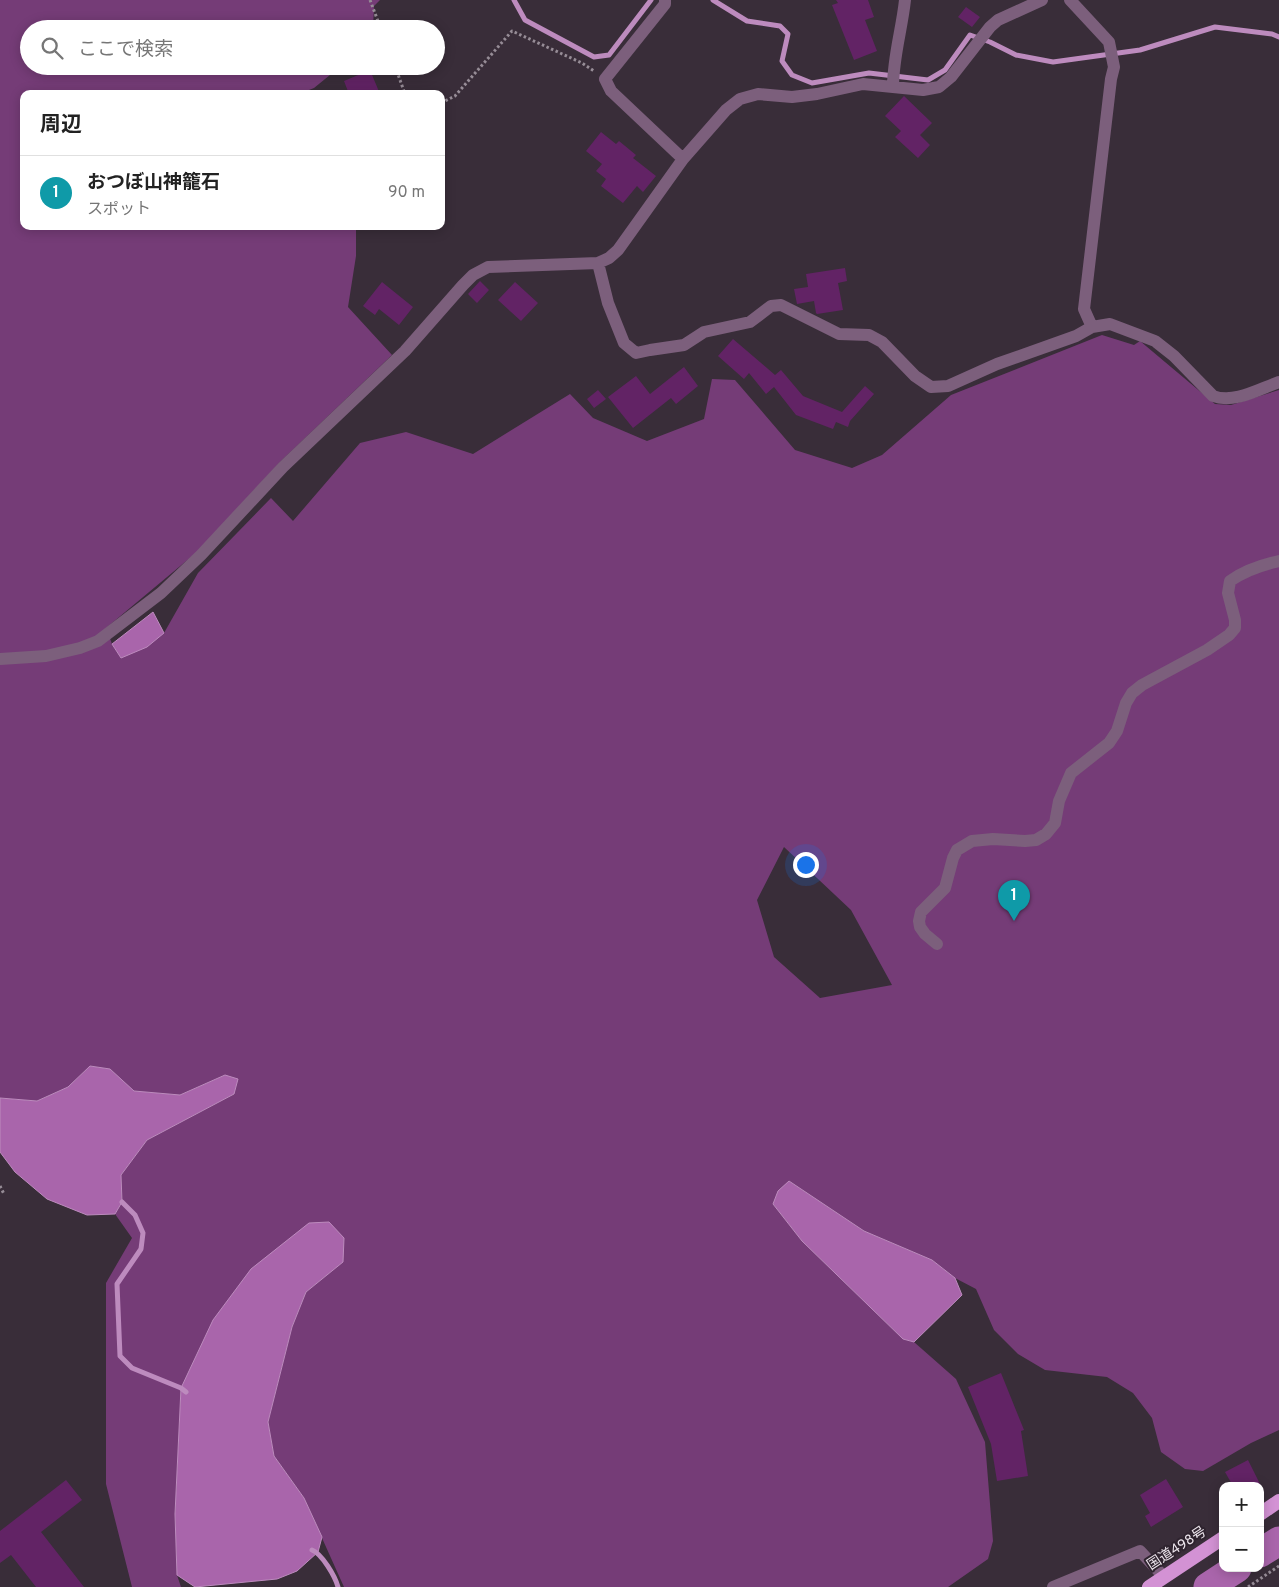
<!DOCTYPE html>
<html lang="ja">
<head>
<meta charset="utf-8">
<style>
	:root { --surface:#fff; --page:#f2f2f2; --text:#222; --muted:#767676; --line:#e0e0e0; --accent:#ea580c }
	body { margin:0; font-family:Overpass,"Noto Sans JP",sans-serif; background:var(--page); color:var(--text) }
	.controls { position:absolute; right:15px; bottom:15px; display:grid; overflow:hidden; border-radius:10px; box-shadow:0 2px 12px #0003 }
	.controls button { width:45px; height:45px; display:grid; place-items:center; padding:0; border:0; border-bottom:1px solid var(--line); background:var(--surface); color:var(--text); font:25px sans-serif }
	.you { position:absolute; left:805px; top:864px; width:18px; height:18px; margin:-12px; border:4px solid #fff; border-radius:50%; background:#1a73e8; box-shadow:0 0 0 8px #1a73e833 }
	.badge { display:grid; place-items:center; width:32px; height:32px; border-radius:50%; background:var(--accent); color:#fff; font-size:16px; font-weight:700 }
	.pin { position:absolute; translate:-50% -41px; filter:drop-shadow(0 1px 2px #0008) }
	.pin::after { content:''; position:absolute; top:26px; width:18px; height:15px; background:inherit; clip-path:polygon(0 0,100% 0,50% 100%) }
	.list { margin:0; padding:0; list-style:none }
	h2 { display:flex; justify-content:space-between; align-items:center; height:65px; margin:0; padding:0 20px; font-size:21px }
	h2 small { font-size:16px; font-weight:400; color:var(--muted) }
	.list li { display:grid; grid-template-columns:32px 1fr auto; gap:15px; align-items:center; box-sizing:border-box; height:75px; padding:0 20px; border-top:1px solid var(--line) }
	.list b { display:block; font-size:19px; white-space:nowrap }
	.list p { margin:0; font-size:16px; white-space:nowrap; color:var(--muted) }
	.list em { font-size:16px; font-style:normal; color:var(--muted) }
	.icon { flex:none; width:28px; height:28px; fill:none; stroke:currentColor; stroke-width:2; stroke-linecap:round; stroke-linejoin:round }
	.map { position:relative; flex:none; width:1279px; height:1587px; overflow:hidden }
	.search { position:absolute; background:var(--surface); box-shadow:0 2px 12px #0003; left:20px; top:20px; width:425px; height:55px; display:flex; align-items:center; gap:12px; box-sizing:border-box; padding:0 18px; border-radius:28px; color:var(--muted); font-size:19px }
	.panel { position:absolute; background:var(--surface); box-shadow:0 2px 12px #0003; left:20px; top:90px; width:425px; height:140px; border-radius:10px }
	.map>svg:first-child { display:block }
	.green { fill:#753c77; fill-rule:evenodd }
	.water { fill:#a965ab; stroke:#bd8bbe }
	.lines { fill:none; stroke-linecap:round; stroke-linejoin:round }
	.stream { stroke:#bd8bbe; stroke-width:5 }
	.river { stroke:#a965ab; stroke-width:29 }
	.building { fill:#622365 }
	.path { stroke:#968c96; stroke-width:3; stroke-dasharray:2.5 2.5; stroke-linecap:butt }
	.minor { stroke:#7c5f7c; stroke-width:12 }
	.trunk { stroke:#d392d4; stroke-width:14 }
	.labels { text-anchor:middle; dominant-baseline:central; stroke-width:4; stroke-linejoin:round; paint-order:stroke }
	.street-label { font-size:14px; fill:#ece5ec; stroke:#2f242f }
</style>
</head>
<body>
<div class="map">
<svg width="1279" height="1587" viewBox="0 0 1279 1587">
	<rect width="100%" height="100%" fill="#392d39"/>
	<path class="green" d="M0,0H380L374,6L373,29H29V66H341L314,88L299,94H24V226H356V256L348,307L392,355L281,461L197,552L106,628L112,644L121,658L164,633L198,573L271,498L293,521L360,443L406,432L473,454L570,394L593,418L647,441L704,419L712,379L735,380L795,450L852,468L882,455L951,395L1102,335L1134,345L1140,341L1215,404L1231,405L1279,390V1430L1251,1443L1203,1471L1185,1469L1161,1452L1152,1418L1133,1393L1107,1377L1045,1370L1018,1354L994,1330L976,1289L955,1278L932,1260L864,1231L789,1181L773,1204L802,1241L903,1339L914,1342L956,1379L985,1442L993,1541L988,1559L948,1587H344L304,1498L274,1456L268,1422L292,1327L306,1292L343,1262L181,1388L175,1514L177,1575L181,1587H132L106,1484V1283L132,1238L115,1214L122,1202L121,1175L147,1140L234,1094L225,1075L180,1095L133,1091L110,1069L90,1066L68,1087L37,1101L0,1098ZM784,847L851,910L892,985L820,998L774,957L757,900Z"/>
	<path class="water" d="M153,612L164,633L147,647L121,658L112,644Z
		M90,1066L110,1069L134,1091L180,1095L225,1075L238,1079L234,1094L147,1140L121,1175L122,1202L115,1214L87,1215L47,1199L15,1172L0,1152V1098L37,1101L68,1087Z
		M789,1181L864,1231L932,1260L955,1278L962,1295L914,1342L903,1339L802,1241L773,1204L778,1191Z
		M329,1222L344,1238L343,1262L306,1292L292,1327L268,1422L274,1456L304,1498L322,1537L318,1552L297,1571L277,1579L195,1587L177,1575L175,1514L181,1388L213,1320L251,1269L309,1223Z"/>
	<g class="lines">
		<path class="stream" d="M514,0L525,20L594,57L609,55L651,0
			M713,0L747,21L780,26L788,34L782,61L792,75L812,83L869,73L928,80L945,70L970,35L990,42L1016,55L1053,62L1140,50L1215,27L1272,34L1279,37
			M122,1202L135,1215L143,1233L141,1249L117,1284L120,1356L132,1368L181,1388L186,1392
			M312,1550C322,1554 335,1576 338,1587"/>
		<path class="river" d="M1260,1553L1279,1541
			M1208,1587L1237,1568"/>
	</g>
	<path class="building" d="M836,0H868L874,17L865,20L877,51L854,60L832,5L838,3Z
		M966,7L980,17L972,27L958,17Z
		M370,70L380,94H349L344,81Z
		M904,96L932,123L920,135L930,145L918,158L895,137L901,131L885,116Z
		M601,132L616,144L619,141L636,155L633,158L656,176L643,192L637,186L623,203L601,186L606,179L596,171L602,164L586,151Z
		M845,268L847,281L838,283L843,310L817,314L816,313L814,301L797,304L794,289L808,287L806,274Z
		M480,281L489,290L477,303L468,294Z
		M382,282L413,307L399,325L379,309L375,315L363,306Z
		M515,282L538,303L521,321L498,300Z
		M733,339L775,375L781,370L803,396L842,412L865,386L874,394L850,421L848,427L836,422L833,429L796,415L774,387L766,394L749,373L744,379L718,356Z
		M684,367L698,386L676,404L671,398L633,428L608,397L636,376L650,394Z
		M598,390L606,399L594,408L587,399Z
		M1001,1373L1024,1430L1021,1431L1028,1476L997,1481L991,1444L968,1387Z
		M1248,1460L1261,1486H1233L1225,1472Z
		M1166,1479L1183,1507L1151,1527L1145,1516L1150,1513L1140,1495Z
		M66,1480L82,1500L41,1532L84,1587H36L11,1555L0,1563V1531Z"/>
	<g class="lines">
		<path class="path" d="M370,0L381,29
			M395,66L405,94
			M441,103L455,96L512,31L582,63L594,71
			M0,1186L4,1194
			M1248,1587L1279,1566"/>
		<path class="minor" d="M665,0V4L605,79L611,91L683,159
			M1070,0L1109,42L1114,67L1111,79L1084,309L1092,327
			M893,87C893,57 902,29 905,0
			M598,263L608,303L624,343L636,353L650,350L684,345L704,332L750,322L771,306L781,305L839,334L869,335L882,342L915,376L931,387L948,386L997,364L1076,336L1092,327L1110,324L1155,341L1174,356L1213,396C1234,404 1259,389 1279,382
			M0,659L46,656L80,648L98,641L161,593L201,555L283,467L405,351L463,285L473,275L488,267L598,263L609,258L618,250L683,159L726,110L740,99L758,94L792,97L817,94L863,84L923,90L939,87L951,77L990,27L998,20L1042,0
			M937,944L925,934L920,927L919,921L921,912L945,888L953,858L957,850L972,841L993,839L1025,841L1036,840L1046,834L1055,823L1059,801L1071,773L1109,743L1117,731L1126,703L1132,693L1142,685L1207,650L1229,635L1235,628V620L1228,593L1230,581C1245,570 1261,565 1279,561
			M1053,1587L1140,1551L1164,1577"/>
		<path class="trunk" d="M1260,1514L1279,1501
			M1149,1587L1223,1538"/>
	</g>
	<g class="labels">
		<g class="street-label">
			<text transform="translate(1177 1549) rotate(-33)">国道498号</text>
		</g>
	</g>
</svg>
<div class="controls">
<button>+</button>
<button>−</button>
</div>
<div class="you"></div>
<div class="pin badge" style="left:1014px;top:921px;background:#0f9aa8">1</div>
<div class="search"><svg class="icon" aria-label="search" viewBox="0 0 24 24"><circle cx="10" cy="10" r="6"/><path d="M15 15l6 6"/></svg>ここで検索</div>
<section class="panel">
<h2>周辺<small></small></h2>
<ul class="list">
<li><span class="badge" style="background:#0f9aa8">1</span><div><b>おつぼ山神籠石</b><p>スポット</p></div><em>90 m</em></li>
</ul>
</section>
</div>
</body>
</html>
